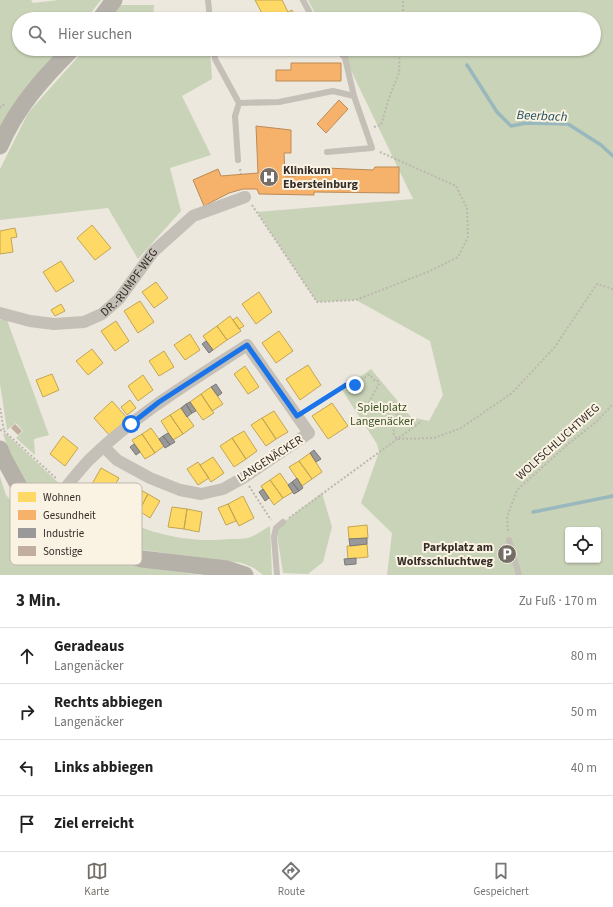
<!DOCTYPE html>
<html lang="de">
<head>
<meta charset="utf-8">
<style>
	:root { --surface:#fff; --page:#f6f6f6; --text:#222; --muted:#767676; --line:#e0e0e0; --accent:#756e66 }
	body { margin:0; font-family:"Source Sans 3",sans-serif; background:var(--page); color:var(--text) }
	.controls { position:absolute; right:12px; bottom:12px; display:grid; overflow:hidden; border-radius:4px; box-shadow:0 1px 3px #0004 }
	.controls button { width:36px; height:36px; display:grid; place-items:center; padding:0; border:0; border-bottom:1px solid var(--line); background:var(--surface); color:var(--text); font:20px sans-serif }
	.stop { position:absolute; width:12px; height:12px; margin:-9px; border:3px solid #1a73e8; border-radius:50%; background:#fff }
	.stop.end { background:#1a73e8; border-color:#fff; box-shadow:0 1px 4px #0008 }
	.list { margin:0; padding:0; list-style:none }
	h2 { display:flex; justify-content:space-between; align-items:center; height:52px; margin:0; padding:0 16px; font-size:17px }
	h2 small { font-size:13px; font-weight:400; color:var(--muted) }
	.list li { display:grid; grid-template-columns:26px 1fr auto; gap:12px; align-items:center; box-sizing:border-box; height:56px; padding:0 16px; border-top:1px solid var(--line) }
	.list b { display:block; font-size:15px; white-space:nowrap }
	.list p { margin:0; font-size:13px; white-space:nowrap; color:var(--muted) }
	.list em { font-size:13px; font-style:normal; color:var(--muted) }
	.icon { flex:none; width:22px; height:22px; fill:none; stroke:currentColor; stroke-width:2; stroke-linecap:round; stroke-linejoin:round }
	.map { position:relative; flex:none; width:613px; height:575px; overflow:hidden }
	.search { position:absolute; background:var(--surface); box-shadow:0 1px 3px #0004; left:12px; right:12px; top:12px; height:44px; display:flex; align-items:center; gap:10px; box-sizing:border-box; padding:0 14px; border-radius:22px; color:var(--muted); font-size:15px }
	.sheet { height:276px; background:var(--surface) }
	nav { display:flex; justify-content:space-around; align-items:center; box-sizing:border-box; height:56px; border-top:1px solid var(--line); background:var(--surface); font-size:11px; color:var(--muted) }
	nav a { display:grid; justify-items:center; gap:2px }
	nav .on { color:var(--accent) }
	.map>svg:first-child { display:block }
	.green { fill:#c9d3b7; fill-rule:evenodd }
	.homes { fill:#ffd966; stroke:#c2a553 }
	.health { fill:#f6b26b; stroke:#bc8a56 }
	.industry { fill:#999; stroke:#7b7976 }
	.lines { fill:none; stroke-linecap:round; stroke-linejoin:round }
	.stream { stroke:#99b8be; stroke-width:3.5 }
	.building { fill:#c1ae9e }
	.path { stroke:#bdb8af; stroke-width:2; stroke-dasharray:2 2; stroke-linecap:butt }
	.lane { stroke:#c4bfb7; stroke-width:6 }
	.street { stroke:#c4bfb7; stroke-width:12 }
	.secondary { stroke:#b5b0a8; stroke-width:17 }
	.route { stroke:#1a73e8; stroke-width:5 }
	.labels { text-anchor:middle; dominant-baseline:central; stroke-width:4; stroke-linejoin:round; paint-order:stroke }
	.poi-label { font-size:12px; font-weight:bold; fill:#352d26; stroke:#faf3e4; text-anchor:start }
	.street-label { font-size:12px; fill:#352d26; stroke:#faf3e4 }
	.park-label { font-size:12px; fill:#3d5428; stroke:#faf3e4 }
	.water-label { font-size:13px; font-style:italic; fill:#1a4958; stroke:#faf3e4 }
	.key { fill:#faf3e4; stroke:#bfb8ab; stroke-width:1 }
	.key-label { font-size:11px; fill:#352d26 }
</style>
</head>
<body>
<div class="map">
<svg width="613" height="575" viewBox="0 0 613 575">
	<rect width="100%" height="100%" fill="#ece8de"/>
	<path class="green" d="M0,0H31L33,3L59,0H101L86,19H19V49H62L0,131Z
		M308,0H613V575H387L392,533L361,503L379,452L377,444L342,390L371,369L411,417L429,421L443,395L430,341L356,300L317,302L257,212L413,199L345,58L339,49H594V19H318ZM568,530H598V560H568Z
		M119,5H154L153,19H108Z
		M85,49H152V55L186,49H210L212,79L182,96L211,155L170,168L181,211L138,259L108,208L0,220V169L28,113Z
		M0,320H7L49,435L34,439L35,455L16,438L23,431L16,423L7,430L0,384Z
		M5,433L62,486C58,490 53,497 48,499C26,505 9,450 3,434Z
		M0,477L6,495L31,523L67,550L114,563L200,575H0Z
		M75,488C117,525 174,545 230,539C237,539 245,539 251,537C258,534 264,529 270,526L272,575H263L254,568L242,563L120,547L90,538L64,524L58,515L60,505Z
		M322,493L332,527L323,562L308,574L283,573L276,528Z"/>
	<path class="homes" d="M255,0H282L288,12L292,10L295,16L292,18V19H265Z
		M282,49H291L292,54L283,55Z
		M92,225L111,248L95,260L77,238Z
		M15,228L17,237L11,238L13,252L0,254V231Z
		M61,261L74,281L56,292L43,272Z
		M156,282L168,298L154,308L142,292Z
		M259,292L272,312L256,324L242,304Z
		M140,301L154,322L138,333L124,311Z
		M61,304L65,311L55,316L51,310Z
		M230,316L241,331L227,340L217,326Z
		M237,317L244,326L239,329L233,320Z
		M116,321L129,341L115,351L101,331Z
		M217,326L227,340L213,350L203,336Z
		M279,331L293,351L276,363L262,343Z
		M190,334L200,350L185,360L174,345Z
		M92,349L103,363L88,375L76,361Z
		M164,351L174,367L159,376L149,361Z
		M308,365L321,385L300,400L286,379Z
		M245,366L259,387L248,394L234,374Z
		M52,374L59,390L43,397L36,380Z
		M143,375L153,390L138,401L128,386Z
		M211,387L223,404L212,411L201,394Z
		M201,394L214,413L203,420L190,402Z
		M130,400L136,408L127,415L121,407Z
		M112,401L128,419L110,436L94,418Z
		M332,403L348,426L328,439L312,416Z
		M181,408L194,426L183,434L170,415Z
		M274,411L288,432L276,439L262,418Z
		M170,415L183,434L173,440L161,421Z
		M262,418L276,439L266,446L251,425Z
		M151,428L164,446L155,453L142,434Z
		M244,431L257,451L246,459L232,438Z
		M142,434L155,453L145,459L132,440Z
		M63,436L78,448L65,466L50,454Z
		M232,438L246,459L234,467L220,446Z
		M310,453L322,472L312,479L299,461Z
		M213,457L224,473L211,482L200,465Z
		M299,461L312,479L302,486L289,467Z
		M198,462L209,478L198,485L187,469Z
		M101,468L119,478L109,495L92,484Z
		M280,473L293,492L283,498L270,480Z
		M270,480L283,498L274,505L261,486Z
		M137,488L148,494L139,511L127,505Z
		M148,494L160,501L150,518L139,511Z
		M243,496L254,518L239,526L228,504Z
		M228,504L236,521L226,525L218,508Z
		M172,507L187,509L184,529L168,527Z
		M187,509L202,512L199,532L184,529Z
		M367,525L368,538L349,539L348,527Z
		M367,544L368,557L348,559L347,546Z"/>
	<path class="health" d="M291,63H341V81H276V70H291Z
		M339,100L348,109L326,133L317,124Z
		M256,126L291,130V153H284L285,176H296L294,169L326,168L373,170L375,167H399V193L314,192V195L259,194L257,189H243L229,193L204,206L193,180L218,169L221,176L258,173Z"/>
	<path class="industry" d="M206,341L213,350L209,353L202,344Z
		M216,384L222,393L218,396L211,387Z
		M190,402L196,411L192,413L186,404Z
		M186,404L192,413L187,417L181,408Z
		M168,433L175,442L170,445L163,436Z
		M163,436L170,445L165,448L159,439Z
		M134,444L140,452L136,455L130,447Z
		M314,450L321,459L316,462L310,453Z
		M297,478L303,488L299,491L292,482Z
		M292,482L299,491L294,494L288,485Z
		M263,489L269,498L265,501L259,492Z
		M367,538V544L350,546L349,539Z
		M356,558V564L345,565L344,559Z"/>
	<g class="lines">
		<path class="stream" d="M467,65L497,112L511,126L526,123L568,124L601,145L613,156
			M533,512L613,496"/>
	</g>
	<path class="building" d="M15,424L22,431L18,435L11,428Z"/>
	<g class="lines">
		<path class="path" d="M403,19V0
			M0,108L2,105H6
			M374,127L381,125L390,95L399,73L400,49
			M240,169L241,174
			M252,205L317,302L356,300L430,271L458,257L468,237L467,208L456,186L380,152
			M0,408L4,431
			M306,410L346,385H355L368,375H370L375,381H378L379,384L368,404V408C378,409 389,401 398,404L399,408L393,433L397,439L434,438L461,428L512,393L554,348L597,284L613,289
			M0,430L4,431L57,479
			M249,486L271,520
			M289,518L422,421
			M508,531L507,517L517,490L567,445L596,422L613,404"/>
		<path class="lane" d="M208,0L210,19
			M303,0L313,19
			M214,49L215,59L239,103L235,116L238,160
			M337,49L345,58L354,96
			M239,103L279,102L333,91L354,96L372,148L327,152
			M509,540L519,575
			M277,575L274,537L276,528L283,522"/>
		<g class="street">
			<path id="s1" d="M0,313L30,321L54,324L84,322L102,314L119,299L153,252L193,216L245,197"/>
			<path d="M42,516C58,498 73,477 89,460C136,414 192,381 247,345L309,433L243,478L223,489L201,494L180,490L150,478L117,460L104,447"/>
		</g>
		<path class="secondary" d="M100,19L114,0
			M0,146C16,108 43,78 72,49
			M0,449L3,457L21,490L42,516L73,538L105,550L142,559L227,569L245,575"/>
	</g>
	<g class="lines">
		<path class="route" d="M131,424L159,402L247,345L297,416L346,385H355"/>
	</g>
	<defs>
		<g id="hospital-disc" transform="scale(1)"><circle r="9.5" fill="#756e66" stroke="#faf3e4"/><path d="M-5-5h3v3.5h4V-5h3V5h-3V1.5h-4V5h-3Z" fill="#fff"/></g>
		<g id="parking-disc" transform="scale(1)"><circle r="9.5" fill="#756e66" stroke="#faf3e4"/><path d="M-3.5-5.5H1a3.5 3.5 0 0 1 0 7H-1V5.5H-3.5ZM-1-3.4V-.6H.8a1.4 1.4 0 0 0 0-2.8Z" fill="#fff"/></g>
	</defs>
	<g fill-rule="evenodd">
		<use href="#hospital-disc" x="269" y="177"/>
		<use href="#parking-disc" x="507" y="554"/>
	</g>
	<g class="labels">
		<g class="poi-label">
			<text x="283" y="170">Klinikum<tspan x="283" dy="14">Ebersteinburg</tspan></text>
			<text x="493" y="547" text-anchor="end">Parkplatz am<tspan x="493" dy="14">Wolfsschluchtweg</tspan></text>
		</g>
		<g class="street-label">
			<text stroke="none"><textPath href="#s1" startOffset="147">DR.-RUMPF-WEG</textPath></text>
			<text transform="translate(558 442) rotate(-42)">WOLFSCHLUCHTWEG</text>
			<text transform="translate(270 459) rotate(-33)">LANGENÄCKER</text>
		</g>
		<g class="park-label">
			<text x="382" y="407">Spielplatz<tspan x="382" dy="14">Langenäcker</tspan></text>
		</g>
		<g class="water-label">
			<text transform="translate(542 116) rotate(2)">Beerbach</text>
		</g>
	</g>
	<rect x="10" y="483" width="132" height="82" rx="6" class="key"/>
	<rect x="18" y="492" width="18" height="10" fill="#ffd966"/>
	<rect x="18" y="510" width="18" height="10" fill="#f6b26b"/>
	<rect x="18" y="528" width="18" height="10" fill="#999"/>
	<rect x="18" y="546" width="18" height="10" fill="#c1ae9e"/>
	<g class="key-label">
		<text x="43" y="501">Wohnen</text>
		<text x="43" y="519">Gesundheit</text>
		<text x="43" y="537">Industrie</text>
		<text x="43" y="555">Sonstige</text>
	</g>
</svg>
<div class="controls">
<button><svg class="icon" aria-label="locate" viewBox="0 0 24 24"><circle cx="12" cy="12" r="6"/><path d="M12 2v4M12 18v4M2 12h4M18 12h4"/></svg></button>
</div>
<div class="stop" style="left:131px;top:424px"></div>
<div class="stop end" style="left:355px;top:385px"></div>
<div class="search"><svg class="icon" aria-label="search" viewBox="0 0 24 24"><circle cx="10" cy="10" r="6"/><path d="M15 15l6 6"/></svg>Hier suchen</div>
</div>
<section class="sheet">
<h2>3 Min.<small>Zu Fuß · 170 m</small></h2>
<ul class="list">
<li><svg class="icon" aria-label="ahead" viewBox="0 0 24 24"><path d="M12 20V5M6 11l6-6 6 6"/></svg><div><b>Geradeaus</b><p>Langenäcker</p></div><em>80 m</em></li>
<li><svg class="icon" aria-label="right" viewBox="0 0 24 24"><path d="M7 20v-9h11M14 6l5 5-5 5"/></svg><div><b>Rechts abbiegen</b><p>Langenäcker</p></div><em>50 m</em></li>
<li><svg class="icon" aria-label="left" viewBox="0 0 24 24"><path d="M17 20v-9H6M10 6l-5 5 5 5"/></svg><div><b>Links abbiegen</b></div><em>40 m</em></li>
<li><svg class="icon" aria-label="arrive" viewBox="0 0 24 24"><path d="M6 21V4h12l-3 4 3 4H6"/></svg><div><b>Ziel erreicht</b></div></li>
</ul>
</section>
<nav>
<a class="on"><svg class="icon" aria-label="map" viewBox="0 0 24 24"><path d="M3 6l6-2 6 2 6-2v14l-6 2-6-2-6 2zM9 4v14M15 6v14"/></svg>Karte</a>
<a><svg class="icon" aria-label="directions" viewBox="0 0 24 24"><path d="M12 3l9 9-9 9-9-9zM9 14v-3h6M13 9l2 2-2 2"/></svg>Route</a>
<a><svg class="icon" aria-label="saved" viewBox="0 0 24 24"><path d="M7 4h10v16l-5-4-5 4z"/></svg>Gespeichert</a>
</nav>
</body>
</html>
